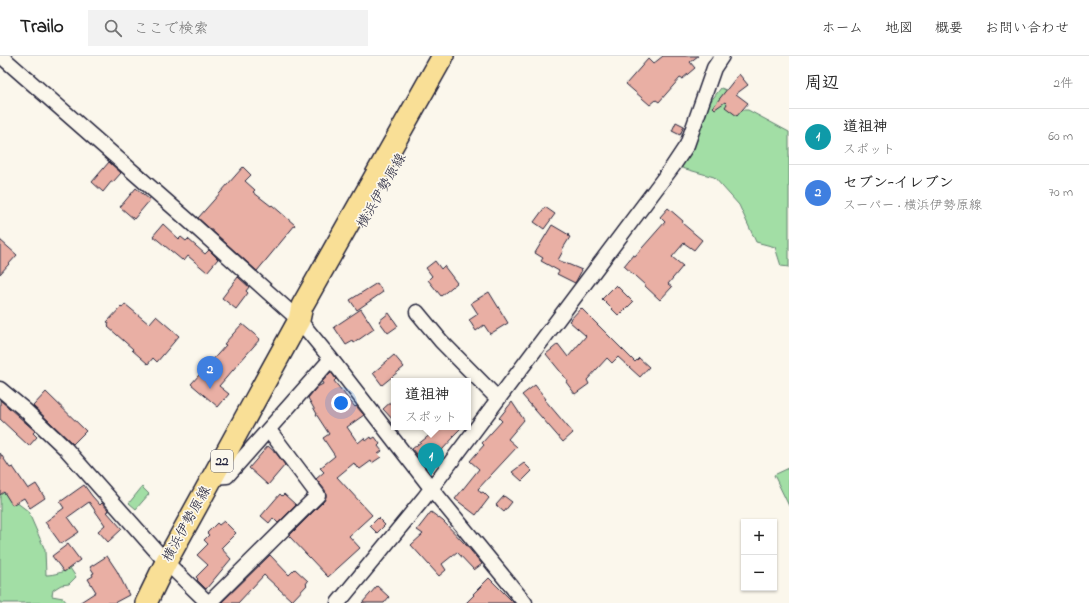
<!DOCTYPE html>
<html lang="ja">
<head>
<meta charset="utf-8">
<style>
	:root { --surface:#fff; --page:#f2f2f2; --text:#222; --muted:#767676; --line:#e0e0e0; --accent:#d1495b }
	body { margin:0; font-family:"Indie Flower","Klee One",sans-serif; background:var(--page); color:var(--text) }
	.controls { position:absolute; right:12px; bottom:12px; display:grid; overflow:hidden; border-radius:0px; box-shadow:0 1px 3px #0004 }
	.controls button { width:36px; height:36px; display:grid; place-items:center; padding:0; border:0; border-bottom:1px solid var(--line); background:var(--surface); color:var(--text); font:20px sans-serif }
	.you { position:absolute; left:341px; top:347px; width:14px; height:14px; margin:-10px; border:3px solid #fff; border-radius:50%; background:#1a73e8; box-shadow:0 0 0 6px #1a73e833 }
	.badge { display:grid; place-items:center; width:26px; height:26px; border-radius:50%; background:var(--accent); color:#fff; font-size:13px; font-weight:700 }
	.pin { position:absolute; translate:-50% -33px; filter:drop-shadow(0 1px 2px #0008) }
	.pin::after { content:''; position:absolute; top:21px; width:14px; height:12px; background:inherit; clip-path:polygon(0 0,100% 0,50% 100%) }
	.popup { position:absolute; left:391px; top:322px; width:80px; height:52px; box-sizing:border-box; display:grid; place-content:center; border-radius:0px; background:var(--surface); filter:drop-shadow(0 1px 3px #0005); font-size:13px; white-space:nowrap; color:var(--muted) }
	.popup b { font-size:15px; color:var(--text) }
	.popup::after { content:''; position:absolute; left:50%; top:100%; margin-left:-8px; border:8px solid transparent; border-top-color:var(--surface) }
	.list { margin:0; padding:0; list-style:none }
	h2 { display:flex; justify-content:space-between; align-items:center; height:52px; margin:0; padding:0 16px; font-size:17px }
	h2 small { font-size:13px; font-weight:400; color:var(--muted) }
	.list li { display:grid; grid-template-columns:26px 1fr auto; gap:12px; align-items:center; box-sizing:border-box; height:56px; padding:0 16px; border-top:1px solid var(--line) }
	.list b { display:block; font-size:15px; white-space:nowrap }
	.list p { margin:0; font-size:13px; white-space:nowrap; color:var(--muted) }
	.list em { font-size:13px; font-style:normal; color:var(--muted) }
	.icon { flex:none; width:22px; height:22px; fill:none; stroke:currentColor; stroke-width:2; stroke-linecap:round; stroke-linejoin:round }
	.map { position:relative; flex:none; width:789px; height:547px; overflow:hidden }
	header { display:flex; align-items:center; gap:24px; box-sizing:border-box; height:56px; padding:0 20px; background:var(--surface); border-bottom:1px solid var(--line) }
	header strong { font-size:19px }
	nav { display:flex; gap:22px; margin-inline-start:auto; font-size:14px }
	.search { width:280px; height:36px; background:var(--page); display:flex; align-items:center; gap:10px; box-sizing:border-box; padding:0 14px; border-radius:0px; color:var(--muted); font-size:15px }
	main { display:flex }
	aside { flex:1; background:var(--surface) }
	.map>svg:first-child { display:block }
	.green { fill:#a2dea5; stroke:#628070 }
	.building { fill:#e9afa4; stroke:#22223b }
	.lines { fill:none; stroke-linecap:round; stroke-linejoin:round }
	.street-casing { stroke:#22223b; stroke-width:17 }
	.primary-casing { stroke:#22223b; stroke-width:24 }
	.street { stroke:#fbf7ec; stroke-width:14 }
	.primary { stroke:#f9df96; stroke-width:21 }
	.labels { text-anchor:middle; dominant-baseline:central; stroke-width:3.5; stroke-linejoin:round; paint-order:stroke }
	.shield { fill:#fbf7ec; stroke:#636270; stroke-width:1 }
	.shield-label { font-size:13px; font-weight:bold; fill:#22223b }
	.street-label { font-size:14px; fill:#22223b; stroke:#fbf7ec }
</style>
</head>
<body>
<header>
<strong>Trailo</strong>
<div class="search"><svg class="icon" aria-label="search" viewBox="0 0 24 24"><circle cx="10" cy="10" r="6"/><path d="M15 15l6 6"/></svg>ここで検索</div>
<nav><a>ホーム</a><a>地図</a><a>概要</a><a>お問い合わせ</a></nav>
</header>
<main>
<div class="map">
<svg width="789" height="547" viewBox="0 0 789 547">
	<rect width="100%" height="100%" fill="#fbf7ec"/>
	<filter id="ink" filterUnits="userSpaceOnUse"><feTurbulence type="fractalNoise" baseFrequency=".025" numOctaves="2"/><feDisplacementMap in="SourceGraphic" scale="8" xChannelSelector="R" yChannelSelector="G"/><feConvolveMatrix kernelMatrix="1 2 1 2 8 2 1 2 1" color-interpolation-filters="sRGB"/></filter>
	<g filter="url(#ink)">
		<path class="green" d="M721,32L736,38L732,49L738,54H748L789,76V211L781,210L775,191L756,186L739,149L714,121L682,112L679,101L691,74L702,70L710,46Z
			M789,412V450L774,419Z
			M142,431L149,438L136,453L129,447Z
			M0,434L28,455L45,494L46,519C54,519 63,516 70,512L76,521L69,528L61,529L53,534L52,540L63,542L67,547H0Z"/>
		<path class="building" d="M663,0H698L690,6L695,12L682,23L680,22L659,46L656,44L650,49L626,28L648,3L653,8Z
			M739,18L748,29L736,38L748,47L737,60L725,51L727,48L725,46L715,53L713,51Z
			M676,66L684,70L680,79L672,75Z
			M109,106L121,117L113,126H111L103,136L92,126Z
			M243,111L251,119L245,125L255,134L253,136L271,150L272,149L295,169L257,215L198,162Z
			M136,132L150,144L134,163L120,151Z
			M545,151L555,158L544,173L534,166Z
			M668,152L683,165L682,167L702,184L694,194L684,187L672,201L683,210L668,228L672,231L660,244L645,230V229L624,210L633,199L635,200L665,166L660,161Z
			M163,168L179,183L181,181L186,185L188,183L205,198L209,194L218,203L207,216L188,200L184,205L182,203V204L153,180Z
			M552,169L569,179L568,180L570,181L562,194L563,195L558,204L582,214L575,227L557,218L559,215L541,205L543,202L535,197Z
			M0,184L17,199L0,218Z
			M435,205L441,213L444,210L457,227L441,240L428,224L432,220L426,212Z
			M238,221L249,231L246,235L248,237L236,253L222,242Z
			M377,227L383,236L357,254L350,244Z
			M616,229L633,246L619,260L602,243Z
			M489,236L508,267L490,278L484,269L476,275L469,264L478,258L471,247Z
			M125,248L149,268L156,260L179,280L157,306L153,302L148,308L132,294L133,293L108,271L109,270L108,269L109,267L107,266L121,251L122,252Z
			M581,252L635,306L639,302L649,311L640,321L618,301L612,307L607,302L587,324L589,328L575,338L566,326L568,325L546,298L558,288L568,301L586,280L569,265Z
			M361,253L374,273L354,287L353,285L346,289L334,271Z
			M389,257L398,270L388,277L379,265Z
			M242,268L260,283L219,330L229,338L218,351L191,328L226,289L224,288Z
			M394,299L404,311L382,329L373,317Z
			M331,316L336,323L334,325L355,351L356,350L364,359L347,371L358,387L364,382L366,385L371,381L372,383L375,381L380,388L378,390L382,395L378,398L381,401L372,407L371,405L360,413L358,411L357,412L354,407L337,421L372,459L349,480L360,492L328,521L289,480L324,445L326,441V438L325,434L316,423L324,416L320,412L335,400L323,382L329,378L316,358H317L308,342L317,331L323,328L322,326Z
			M535,329L546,343L545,344L573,377L563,386L522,339Z
			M46,336L86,375L73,388L33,350Z
			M394,343V365L383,353Z
			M0,344L35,375L33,377L37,381L29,390L0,363Z
			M512,346L524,364L508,383L517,391L478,433L481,437L483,436L489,442L476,459L455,443L479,413L470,405L484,389L482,387L502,365L499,362Z
			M438,371H462L453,380L454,381L442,394L432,401L436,405L427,412L412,393L431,378Z
			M268,390L276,397L285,409L268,429L249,412Z
			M0,397L10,412L13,411L28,433L36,428L45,442L30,452L24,442L12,449L4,436L0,439Z
			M524,407L532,415L522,425L512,416Z
			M84,429L92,440L100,449L102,447L109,455L107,456L122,473L108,486L98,475L105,469L89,446L68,461L79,476L61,488L45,466L64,452L60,446Z
			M280,438L282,440L284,438L296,449L278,467L273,462L269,467L261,460Z
			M504,440L512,446L504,456L496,449Z
			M431,456L443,465L466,489L482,508L474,514L457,496L442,508L446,514L439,520L411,489L423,478L417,474Z
			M378,462L385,469L377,477L370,470Z
			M224,465L236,477L221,492L231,503L206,533L197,524L198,523L196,521L208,509L197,499L208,488L204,484L209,479L207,477L217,467L219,469Z
			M68,488L80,504L64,516L52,500Z
			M270,499L289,519L295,513L308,525L306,528L307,529L292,545L264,519L238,547H221Z
			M107,500L117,515L129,539L114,547H79L96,536L88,523L93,520L92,518L94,517L90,511Z
			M489,522L514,547H466L474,539L473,538Z
			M377,530L389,541L384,547H362Z"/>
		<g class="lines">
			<g class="street-casing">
				<path id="street" d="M1,0L189,165L299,264L331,303L431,432L525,547
					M417,256L441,285L498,343
					M0,333L25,354L66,393L166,506L208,547
					M213,421L227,420L331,303
					M209,547L318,439L269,374
					M338,547L424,442L673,110L687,89L714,12L722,0"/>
			</g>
			<g class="primary-casing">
				<path id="primary" d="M146,547L166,506L299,264L302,250L443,0"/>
			</g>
			<use href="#street" class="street"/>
			<use href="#primary" class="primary"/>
		</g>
	</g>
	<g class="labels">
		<rect class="shield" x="211" y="394" width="22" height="22" rx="3"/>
		<g class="shield-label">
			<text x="222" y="405">22</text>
		</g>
		<g class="street-label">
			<text transform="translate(382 135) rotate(-60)">横浜伊勢原線</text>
			<text transform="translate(187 468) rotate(-61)">横浜伊勢原線</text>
		</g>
	</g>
</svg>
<div class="controls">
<button>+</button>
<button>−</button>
</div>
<div class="you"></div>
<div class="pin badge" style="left:431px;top:420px;background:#0f9aa8">1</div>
<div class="popup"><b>道祖神</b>スポット</div>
<div class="pin badge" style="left:210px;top:333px;background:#3f7fe0">2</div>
</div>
<aside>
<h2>周辺<small>2件</small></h2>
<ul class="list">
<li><span class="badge" style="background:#0f9aa8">1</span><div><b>道祖神</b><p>スポット</p></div><em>60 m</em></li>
<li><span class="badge" style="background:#3f7fe0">2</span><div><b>セブン-イレブン</b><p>スーパー · 横浜伊勢原線</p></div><em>70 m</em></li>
</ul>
</aside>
</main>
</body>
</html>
